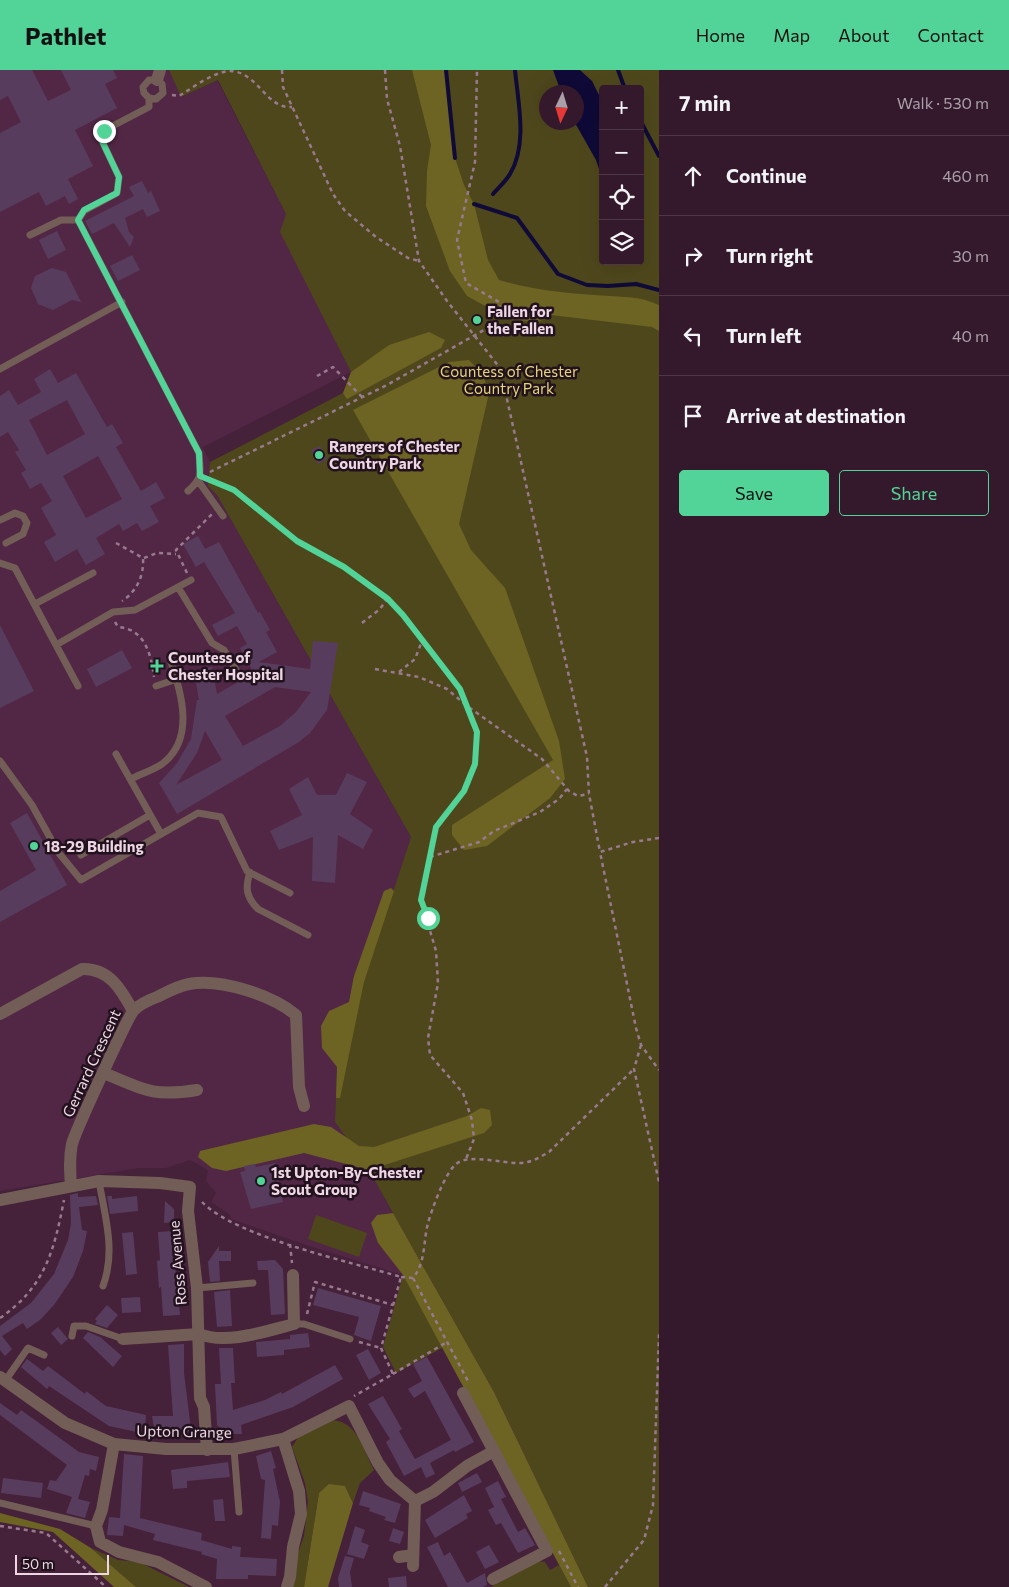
<!DOCTYPE html>
<html lang="en">
<head>
<meta charset="utf-8">
<style>
	:root { --surface:#34192c; --page:#3f2638; --text:#f1f3f6; --muted:#a9a0a9; --line:#4e3848; --accent:#52d397 }
	body { margin:0; font-family:Commissioner,sans-serif; background:var(--page); color:var(--text) }
	.controls { position:absolute; right:15px; top:15px; display:grid; overflow:hidden; border-radius:5px; box-shadow:0 5px 20px #0002 }
	.controls button { width:45px; height:45px; display:grid; place-items:center; padding:0; border:0; border-bottom:1px solid var(--line); background:var(--surface); color:var(--text); font:25px sans-serif }
	.compass { position:absolute; left:539px; top:15px; width:45px; height:45px; border-radius:50%; background:var(--surface); box-shadow:0 5px 20px #0002; rotate:184deg }
	.scale { position:absolute; left:15px; bottom:12px; width:94px; box-sizing:border-box; padding-left:5px; border:2px solid #eed6e5; border-top:0; font-size:14px; line-height:18px; white-space:nowrap; color:#eed6e5; -webkit-text-stroke:4px #22121d; paint-order:stroke }
	.stop { position:absolute; width:15px; height:15px; margin:-11px; border:4px solid #52d397; border-radius:50%; background:#fff }
	.stop.end { background:#52d397; border-color:#fff; box-shadow:0 1px 5px #0008 }
	.list { margin:0; padding:0; list-style:none }
	h2 { display:flex; justify-content:space-between; align-items:center; height:65px; margin:0; padding:0 20px; font-size:21px }
	h2 small { font-size:16px; font-weight:400; color:var(--muted) }
	.list li { display:grid; grid-template-columns:32px 1fr auto; gap:15px; align-items:center; box-sizing:border-box; height:80px; padding:0 20px; border-top:1px solid var(--line) }
	.list b { display:block; font-size:19px; white-space:nowrap }
	.list em { font-size:16px; font-style:normal; color:var(--muted) }
	.actions { display:flex; gap:10px; padding:15px 20px }
	.actions a { flex:1; padding:11px 0; border:1px solid var(--accent); border-radius:5px; text-align:center; font-size:18px; color:var(--accent) }
	.actions .main { background:var(--accent); color:#111 }
	.icon { flex:none; width:28px; height:28px; fill:none; stroke:currentColor; stroke-width:2; stroke-linecap:round; stroke-linejoin:round }
	.map { position:relative; flex:none; width:659px; height:1517px; overflow:hidden }
	header { display:flex; align-items:center; gap:30px; box-sizing:border-box; height:70px; padding:0 25px; background:var(--accent); color:#111 }
	header strong { font-size:24px }
	nav { display:flex; gap:28px; margin-inline-start:auto; font-size:18px }
	main { display:flex }
	aside { flex:1; background:var(--surface) }
	.map>svg:first-child { display:block }
	.built { fill:#512745 }
	.green { fill:#4f471c; fill-rule:evenodd }
	.forest { fill:#6d6323 }
	.water { fill:#0f0a38 }
	.lines { fill:none; stroke-linecap:round; stroke-linejoin:round }
	.stream { stroke:#0f0a38; stroke-width:4 }
	.building { fill:#583c5e; fill-rule:evenodd }
	.path { stroke:#987a8e; stroke-width:2.5; stroke-dasharray:4 4; stroke-linecap:butt }
	.service { stroke:#725e56; stroke-width:7 }
	.minor { stroke:#725e56; stroke-width:12 }
	.route { stroke:#52d397; stroke-width:6 }
	.poi-dot { fill:#52d397; stroke:#22121d; stroke-width:2 }
	.labels { text-anchor:middle; dominant-baseline:central; stroke-width:5; stroke-linejoin:round; paint-order:stroke }
	.poi-label { font-size:15px; font-weight:bold; fill:#eed6e5; stroke:#22121d; text-anchor:start }
	.park-label { font-size:15px; fill:#e5d67b; stroke:#22121d }
	.street-label { font-size:15px; fill:#eed6e5; stroke:#22121d }
</style>
</head>
<body>
<header>
<strong>Pathlet</strong>
<nav><a>Home</a><a>Map</a><a>About</a><a>Contact</a></nav>
</header>
<main>
<div class="map">
<svg width="659" height="1517" viewBox="0 0 659 1517">
	<rect width="100%" height="100%" fill="#45213a"/>
	<path class="built" d="M0,0H169L182,27L217,10L286,144L281,162L351,302L203,377L210,392L209,416L217,425L411,767L364,912L354,907L337,997L335,1052L366,1095L393,1143L377,1145L378,1173L403,1205L303,1174L231,1149L230,1145L211,1132L216,1123L206,1111L208,1100L190,1090L166,1098H139L0,1121Z"/>
	<path class="green" d="M169,0H659V1517H588L494,1322L366,1095L335,1052L337,997L354,906L364,911L411,767L217,425L208,416L210,392L343,323L351,302L280,162L286,144L218,10L181,27ZM603,19H640V191H603ZM546,22H576V52H546Z
		M316,1145L367,1163L359,1187L308,1169Z
		M403,1205L444,1277L396,1303L383,1277Z
		M330,1350C357,1350 363,1379 374,1400L360,1413L353,1433L345,1416L319,1423L304,1517H291L298,1483L304,1466L308,1432L305,1413L292,1377L299,1366Z
		M91,1478L118,1490L139,1492L189,1517H136Z
		M537,1491L545,1492L550,1500L559,1495L571,1517H491Z"/>
	<path class="forest" d="M412,0H446L455,88L464,115L474,134L488,190L499,210C535,221 573,224 610,226C633,228 637,226 659,235V261L652,257L551,245L537,253L507,248L467,226L450,201L426,136L427,101L431,75Z
		M429,262L445,270L441,278L347,329L343,323L351,302L389,275Z
		M469,290L483,305L489,323L459,454L471,480L505,518L559,671L565,709L550,728L487,776L464,780L452,765V755L553,690L353,340L449,292Z
		M391,818L394,821L364,912L340,1028H336L337,997L322,978L321,956L329,941L349,932L354,906L384,821Z
		M481,1038L490,1040L492,1055L484,1063L369,1100L304,1083L226,1101L212,1098L198,1087L200,1081L314,1054L331,1057L359,1076L374,1077L467,1046Z
		M393,1143L494,1322L588,1517H571L403,1205L378,1173L371,1153L377,1145Z
		M329,1414L345,1416L353,1433L328,1517H304L319,1423Z
		M0,1443L60,1459L91,1478L136,1517H114L53,1462L0,1452Z"/>
	<path class="water" d="M553,0H580L592,11L603,33V111L596,90L575,53L576,52V22H561Z"/>
	<g class="lines">
		<path class="stream" d="M446,0L455,88
			M618,0L625,19
			M640,50L659,86
			M493,124C498,118 506,111 510,104C528,74 518,32 515,0
			M474,134L517,148L558,204L587,215L608,216L636,214L659,220"/>
	</g>
	<path class="building" d="M0,0H32L48,31L71,20L61,0H113L117,8L105,14L117,38L75,60L93,96L68,109L78,129L69,134L65,126L46,136L39,122L0,142V63L21,52L8,26L0,30Z
		M142,111L148,123L151,121L160,141L147,147L143,139L125,148L129,162L134,167L130,177L114,153L92,164L85,151L134,126L129,117Z
		M57,161L66,180L48,189L39,170Z
		M132,185L140,200L118,211L110,196Z
		M52,198L66,202L81,232L72,230L53,240L38,234L31,218L35,206Z
		M50,299L58,313L76,303L107,357L112,354L123,373L116,377L141,421L156,412L165,428L150,436L159,452L142,461L137,453L123,461L119,454L96,468L105,484L86,495L77,479L55,492L44,472L56,465L41,438L52,431L41,413L30,419L21,403L26,400L15,382L19,380L8,362L0,367V326L9,320L18,335L41,322L34,309ZM67,330L85,364L47,385L29,350ZM98,386L122,429L86,448L63,406Z
		M320,376L327,389L318,394L311,380Z
		M198,466L205,479L219,472L258,543L260,542L270,560L266,562L277,582L259,592L310,599L313,571L338,573L327,640L310,663L299,672L177,744L159,713L177,693L191,669L197,630H199L194,601L212,597L217,624L254,603L240,578L247,574L237,556L218,566L212,555L235,543L204,492L196,497L183,474ZM275,617L311,622L296,642L280,656L243,676L225,646ZM205,661L222,690L176,715L197,683Z
		M0,555L34,621L0,638Z
		M122,580L132,598L96,617L87,599Z
		M347,703L367,712L350,744L373,760L363,779L338,765L335,813L312,811L313,767L279,780L270,761L302,745L289,719L308,707L317,725H336Z
		M27,743L67,815L0,852V821L36,800L10,753Z
		M275,1093L283,1132L251,1139L240,1102L245,1101L244,1096L255,1094L256,1097Z
		M78,1123V1127L96,1126L98,1135L79,1137L82,1160L87,1161L83,1181L73,1207L54,1235L40,1250L27,1259L23,1253L2,1266L12,1279L5,1286L0,1280V1256L31,1233L54,1204L68,1170L71,1153L70,1125Z
		M107,1126H112V1129L137,1126L138,1141L110,1144Z
		M165,1131L174,1139V1152L164,1153Z
		M172,1161L180,1245L163,1246L161,1217L159,1218L157,1191L160,1190L158,1162Z
		M133,1162L137,1204L126,1205L122,1163Z
		M219,1176V1181H231V1191H219L220,1211L210,1212L208,1192Z
		M275,1190L283,1199L285,1244L271,1245L268,1200H258L257,1191Z
		M318,1218L381,1236L371,1271L354,1265L359,1247L313,1235Z
		M230,1220L232,1256L217,1257L214,1222Z
		M140,1227L141,1242L122,1243L121,1228Z
		M107,1235L118,1245L107,1258L95,1254L97,1251L95,1249Z
		M58,1257L68,1269L61,1275L51,1263Z
		M88,1262L100,1267L122,1286L113,1297L83,1268Z
		M308,1263L310,1277L284,1280V1285L257,1287L256,1272L290,1269V1265Z
		M184,1274V1303L191,1359L183,1366L168,1367L167,1360L154,1358L152,1346H173L168,1275Z
		M219,1278H233L235,1313H231L233,1340L265,1330L281,1322L282,1324L335,1295L343,1309L293,1337L241,1355L242,1364H226L217,1355L215,1314H221Z
		M368,1279L381,1303L369,1310L356,1285Z
		M427,1287L474,1372L455,1382L454,1380L430,1393L435,1404L426,1408L421,1397L404,1406L386,1372L390,1369L368,1334L383,1326L402,1359L399,1361L415,1389L451,1370L425,1321L414,1328L408,1319L422,1311L413,1294Z
		M27,1289L43,1301L48,1296L85,1324L86,1321L106,1336L146,1345L145,1356H142L141,1363L109,1356L49,1316L47,1319L21,1297Z
		M0,1333L17,1345L21,1340L79,1382L99,1387L96,1401L90,1399L89,1406L85,1405L78,1429L90,1432L85,1448L66,1443L72,1427L47,1419L50,1410L56,1411L67,1395L0,1345Z
		M271,1381L276,1398L273,1399L280,1432L278,1456L272,1455L271,1469L261,1468L265,1410L261,1409L256,1386Z
		M124,1384L143,1386L140,1448L202,1463L201,1470L232,1479V1476L241,1477L240,1487L277,1489L276,1506L248,1505V1509H216L217,1489L201,1484L202,1482L153,1470L155,1464L124,1455L123,1466L107,1465L109,1447L120,1448Z
		M228,1392L230,1407L187,1411V1418L173,1419L171,1400Z
		M477,1403L482,1412L462,1422L458,1413Z
		M3,1408L43,1413L41,1428L1,1423Z
		M498,1411L506,1427L501,1429L518,1462L525,1458L535,1475L518,1483L501,1453L496,1455L488,1440L494,1437L485,1418Z
		M363,1421L401,1434L395,1453L384,1450L386,1447L369,1441L370,1438L359,1435Z
		M464,1425L472,1441L466,1444L468,1448L435,1468L425,1450Z
		M223,1429L225,1451H215L213,1430Z
		M355,1456L365,1460L361,1472L369,1475L364,1489L347,1484Z
		M393,1458L404,1462L400,1474L389,1471Z
		M438,1472L444,1486L450,1482L467,1513L485,1503L487,1515L483,1517H448L427,1477Z
		M489,1475L499,1492L485,1499L476,1482Z
		M345,1486L354,1488L350,1502L352,1517H339L338,1508Z
		M406,1506L407,1517H389L388,1508Z"/>
	<g class="lines">
		<path class="path" d="M282,0L283,17L333,124L345,141L376,167L408,188L419,191
			M385,0L387,29L400,76L419,191L447,231L500,298L587,687L589,724L600,782
			M172,25L179,26C194,17 210,4 228,1C258,0 265,39 292,37
			M317,306L333,297L362,327
			M210,402L387,315L491,256C498,248 503,242 499,232L466,213L457,170L475,92L477,0
			M209,409L234,420L297,471L344,497L388,529L403,545L460,619L467,636L477,662L475,694L464,721L436,757L421,830L436,881L438,913L428,968L430,985L463,1023L472,1050L474,1069L466,1089
			M116,473L143,488C144,506 137,521 122,531
			M144,488L157,483L176,484
			M187,503L176,480L212,444
			M115,552L118,557C145,559 151,584 154,607
			M362,553L380,539L387,529
			M375,599L419,607L447,619L467,636L542,689L569,721L578,726L589,724
			M399,602L415,589L422,571
			M659,768L633,772L600,782L636,958L641,975L659,1000
			M430,787L479,772L494,761L540,742L559,729L567,719
			M641,975L634,999L659,1112
			M202,1132C236,1167 351,1192 401,1207L381,1278L393,1304L354,1326
			M290,1174L292,1193
			M401,1207L413,1208C426,1192 423,1172 428,1153C432,1139 445,1103 456,1094C470,1083 503,1094 520,1093C531,1093 540,1087 549,1082L634,999
			M413,1208L469,1313
			M307,1244L315,1212L393,1235
			M0,1248C45,1217 54,1181 64,1130
			M359,1272L381,1278
			M393,1304L447,1272
			M0,1456L46,1463L106,1517
			M559,1481L578,1517
			M605,1517L644,1470L653,1435L659,1264"/>
		<path class="service" d="M149,28L156,29L163,23L162,14L157,10H149L143,17L144,23L149,28V37L103,61L102,71L119,107L117,123L84,141L78,150L199,383C200,402 204,407 188,421
			M30,165L61,150H78
			M0,299L122,232
			M199,412L223,446
			M0,450L15,443L23,446L27,453L23,464L6,473
			M0,493L15,498L56,575L113,542L135,540L191,510
			M178,517L212,573L224,580L238,603
			M35,534L93,503
			M56,575L78,616
			M156,616L177,609
			M116,684L161,764
			M0,691L32,735L58,782L81,810L198,743L221,747L247,801L290,823
			M131,709C141,704 153,700 162,694C196,669 181,621 170,589
			M81,785L150,745
			M250,802C245,818 246,827 258,839L308,865
			M99,1111C105,1147 116,1181 103,1216
			M197,1218L253,1213
			M294,1254H304L350,1269
			M72,1266L74,1256H86L123,1269
			M5,1311L28,1278L44,1285
			M234,1379L239,1442
			M0,1433L96,1456"/>
		<path class="minor" d="M157,10L160,0
			M0,944L82,899C109,898 121,919 133,941
			M104,1003C144,1020 153,1027 197,1020
			M71,1116C70,1102 69,1088 72,1074C75,1062 128,946 134,940C140,934 149,930 157,927C167,922 178,916 189,914C220,908 272,925 296,945L299,1017L304,1036
			M0,1130L99,1111L160,1113L190,1117L188,1141L197,1218L200,1328L204,1337L207,1380
			M123,1269L199,1264C227,1275 266,1261 294,1254L293,1205
			M0,1307L65,1353L114,1374L166,1379H234L283,1369L349,1336L378,1393L390,1410L415,1431L413,1496
			M463,1323L547,1481L493,1509
			M283,1369L299,1421L301,1444L293,1477L290,1507L287,1517
			M114,1374L102,1440L96,1456L100,1472L119,1482L158,1492L206,1517
			M415,1431L433,1422L467,1396L494,1381
			M399,1487L413,1485"/>
	</g>
	<g class="lines">
		<path class="route" d="M104,61L102,71L119,107L117,123L84,140L78,150L199,383L200,406L234,420L297,471L344,497L388,529L403,545L460,619L477,662L475,694L464,721L436,757L421,830L428,848"/>
	</g>
	<g class="poi-dot">
		<circle cx="477" cy="250" r="5"/>
		<circle cx="319" cy="385" r="5"/>
		<path d="M154.5 588.5h5v5h5v5h-5v5h-5v-5h-5v-5h5z"/>
		<circle cx="34" cy="776" r="5"/>
		<circle cx="261" cy="1111" r="5"/>
	</g>
	<g class="labels">
		<g class="poi-label">
			<text x="487" y="241">Fallen for<tspan x="487" dy="17">the Fallen</tspan></text>
			<text x="329" y="376">Rangers of Chester<tspan x="329" dy="17">Country Park</tspan></text>
			<text x="168" y="587">Countess of<tspan x="168" dy="17">Chester Hospital</tspan></text>
			<text x="44" y="776">18-29 Building</text>
			<text x="271" y="1102">1st Upton-By-Chester<tspan x="271" dy="17">Scout Group</tspan></text>
		</g>
		<g class="park-label">
			<text x="509" y="301">Countess of Chester<tspan x="509" dy="17">Country Park</tspan></text>
		</g>
		<g class="street-label">
			<text transform="translate(91 993) rotate(-65)">Gerrard Crescent</text>
			<text transform="translate(177 1193) rotate(-95)">Ross Avenue</text>
			<text transform="translate(184 1361) rotate(1)">Upton Grange</text>
		</g>
	</g>
</svg>
<div class="controls">
<button>+</button>
<button>−</button>
<button><svg class="icon" aria-label="locate" viewBox="0 0 24 24"><circle cx="12" cy="12" r="6"/><path d="M12 2v4M12 18v4M2 12h4M18 12h4"/></svg></button>
<button><svg class="icon" aria-label="layers" viewBox="0 0 24 24"><path d="M12 4l9 5-9 5-9-5zM3 14l9 5 9-5"/></svg></button>
</div>
<svg class="compass" viewBox="-18 -18 36 36"><path d="M0-13l5 13h-10z" fill="#e53935"/><path d="M0 13l5-13h-10z" fill="#a9a0a9"/></svg>
<div class="scale">50 m</div>
<div class="stop" style="left:428px;top:848px"></div>
<div class="stop end" style="left:104px;top:61px"></div>
</div>
<aside>
<h2>7 min<small>Walk · 530 m</small></h2>
<ul class="list">
<li><svg class="icon" aria-label="ahead" viewBox="0 0 24 24"><path d="M12 20V5M6 11l6-6 6 6"/></svg><div><b>Continue</b></div><em>460 m</em></li>
<li><svg class="icon" aria-label="right" viewBox="0 0 24 24"><path d="M7 20v-9h11M14 6l5 5-5 5"/></svg><div><b>Turn right</b></div><em>30 m</em></li>
<li><svg class="icon" aria-label="left" viewBox="0 0 24 24"><path d="M17 20v-9H6M10 6l-5 5 5 5"/></svg><div><b>Turn left</b></div><em>40 m</em></li>
<li><svg class="icon" aria-label="arrive" viewBox="0 0 24 24"><path d="M6 21V4h12l-3 4 3 4H6"/></svg><div><b>Arrive at destination</b></div></li>
</ul>
<div class="actions"><a class="main">Save</a><a>Share</a></div>
</aside>
</main>
</body>
</html>
